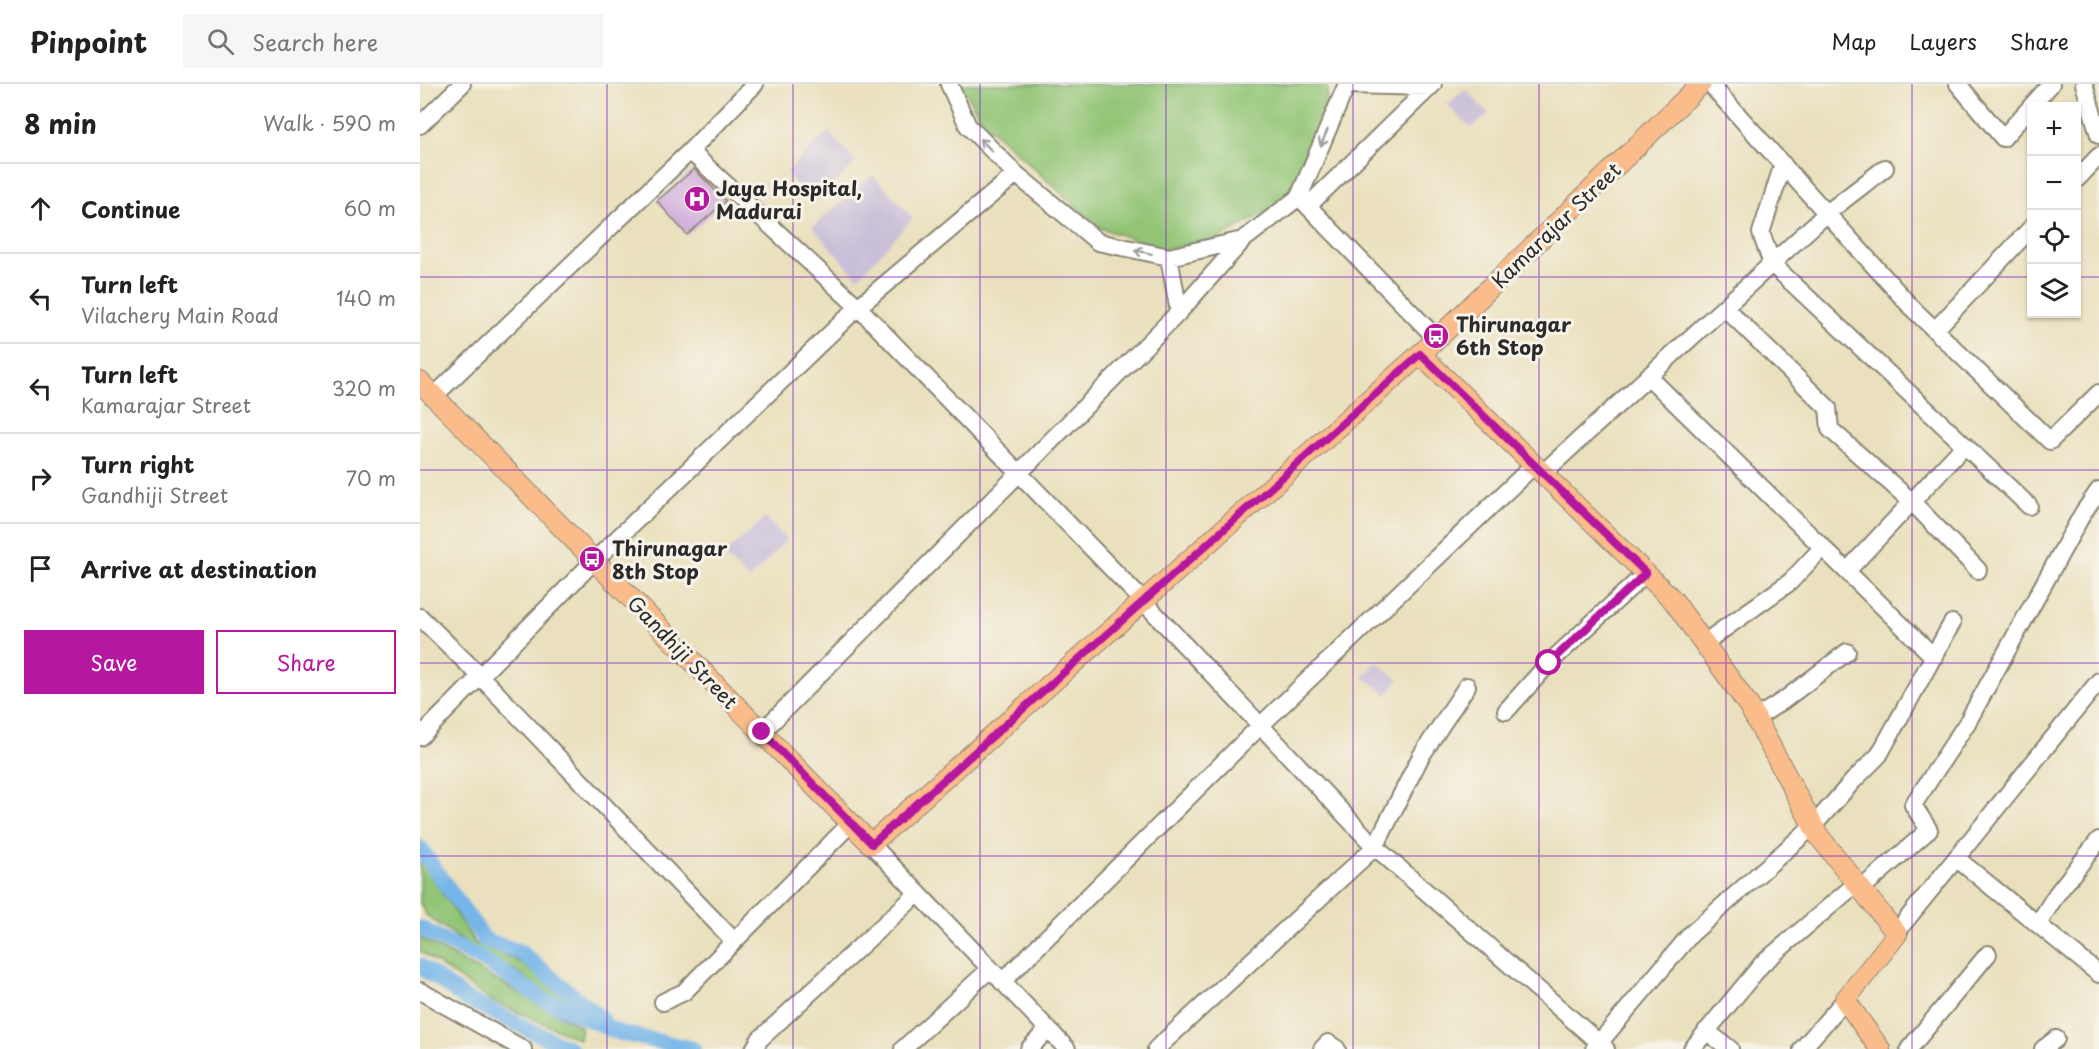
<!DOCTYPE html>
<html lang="en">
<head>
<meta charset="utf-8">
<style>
	:root { --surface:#fff; --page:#f6f6f6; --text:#222; --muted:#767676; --line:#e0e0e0; --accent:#b5179e }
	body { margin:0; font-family:"Playpen Sans",sans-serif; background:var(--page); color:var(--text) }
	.controls { position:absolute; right:18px; top:18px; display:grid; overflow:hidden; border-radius:0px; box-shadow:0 2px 4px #0004 }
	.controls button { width:54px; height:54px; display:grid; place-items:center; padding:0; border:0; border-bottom:2px solid var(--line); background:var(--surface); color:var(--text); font:30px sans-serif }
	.stop { position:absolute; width:18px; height:18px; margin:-14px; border:4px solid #b5179e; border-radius:50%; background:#fff }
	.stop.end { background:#b5179e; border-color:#fff; box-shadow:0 2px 6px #0008 }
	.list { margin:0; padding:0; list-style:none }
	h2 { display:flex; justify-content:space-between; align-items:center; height:78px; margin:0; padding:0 24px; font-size:26px }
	h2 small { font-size:20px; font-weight:400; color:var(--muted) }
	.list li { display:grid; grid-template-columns:39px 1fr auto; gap:18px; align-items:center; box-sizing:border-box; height:90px; padding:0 24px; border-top:2px solid var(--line) }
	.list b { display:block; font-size:22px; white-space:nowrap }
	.list p { margin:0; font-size:20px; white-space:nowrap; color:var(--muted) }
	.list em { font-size:20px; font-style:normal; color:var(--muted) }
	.actions { display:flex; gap:12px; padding:18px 24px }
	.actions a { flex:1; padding:14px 0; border:2px solid var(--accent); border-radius:0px; text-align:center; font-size:21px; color:var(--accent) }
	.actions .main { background:var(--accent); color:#fff }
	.icon { flex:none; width:33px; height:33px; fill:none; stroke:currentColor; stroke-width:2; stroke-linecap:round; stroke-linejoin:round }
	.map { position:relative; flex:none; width:1679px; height:965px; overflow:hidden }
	header { display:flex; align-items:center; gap:36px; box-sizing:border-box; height:84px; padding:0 30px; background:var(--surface); border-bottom:2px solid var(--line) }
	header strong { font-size:28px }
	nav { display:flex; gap:33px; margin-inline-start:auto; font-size:21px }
	.search { width:420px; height:54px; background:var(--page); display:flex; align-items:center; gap:15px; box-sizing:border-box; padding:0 21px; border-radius:0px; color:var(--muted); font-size:22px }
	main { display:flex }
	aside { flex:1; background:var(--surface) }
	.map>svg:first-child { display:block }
	.industrial { fill:#c9bfd8 }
	.green { fill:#91c474; stroke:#5e7850; stroke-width:1.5 }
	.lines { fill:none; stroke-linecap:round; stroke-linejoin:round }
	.canal { stroke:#74b5e9; stroke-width:16 }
	.building { fill:#cca4d9 }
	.minor-casing { stroke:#8a8674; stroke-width:20 }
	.major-casing { stroke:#8a8674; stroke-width:22 }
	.minor { stroke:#fff; stroke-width:16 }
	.major { stroke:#fabc8b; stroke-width:20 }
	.oneway { stroke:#a0a0a0 }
	.route { stroke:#b5179e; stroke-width:8 }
	.grid { fill:none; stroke:#7b2cbf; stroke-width:1.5; stroke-opacity:0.55 }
	.labels { text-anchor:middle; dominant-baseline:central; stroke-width:6; stroke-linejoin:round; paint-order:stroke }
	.poi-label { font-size:20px; font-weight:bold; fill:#2b2b2b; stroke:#f7f3e8; text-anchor:start }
	.street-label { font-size:20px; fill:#2b2b2b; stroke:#f7f3e8 }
</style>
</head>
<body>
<header>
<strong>Pinpoint</strong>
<div class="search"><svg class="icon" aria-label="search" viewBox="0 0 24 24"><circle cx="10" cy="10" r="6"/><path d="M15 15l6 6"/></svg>Search here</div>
<nav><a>Map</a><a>Layers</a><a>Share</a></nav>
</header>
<main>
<aside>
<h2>8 min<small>Walk · 590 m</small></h2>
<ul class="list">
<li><svg class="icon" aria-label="ahead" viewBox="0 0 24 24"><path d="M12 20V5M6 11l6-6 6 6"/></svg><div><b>Continue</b></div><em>60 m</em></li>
<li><svg class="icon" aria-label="left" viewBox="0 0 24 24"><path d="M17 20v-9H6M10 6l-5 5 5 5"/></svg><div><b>Turn left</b><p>Vilachery Main Road</p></div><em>140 m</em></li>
<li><svg class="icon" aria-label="left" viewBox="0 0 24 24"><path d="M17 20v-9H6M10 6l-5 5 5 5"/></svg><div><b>Turn left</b><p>Kamarajar Street</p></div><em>320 m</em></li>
<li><svg class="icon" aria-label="right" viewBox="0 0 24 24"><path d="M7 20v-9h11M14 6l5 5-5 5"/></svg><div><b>Turn right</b><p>Gandhiji Street</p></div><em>70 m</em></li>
<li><svg class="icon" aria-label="arrive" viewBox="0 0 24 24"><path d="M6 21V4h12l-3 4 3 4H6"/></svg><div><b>Arrive at destination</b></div></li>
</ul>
<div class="actions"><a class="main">Save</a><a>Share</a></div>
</aside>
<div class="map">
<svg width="1679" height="965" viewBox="0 0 1679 965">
	<rect width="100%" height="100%" fill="#f7f3e8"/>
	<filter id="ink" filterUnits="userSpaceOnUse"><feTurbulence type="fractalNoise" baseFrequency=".0167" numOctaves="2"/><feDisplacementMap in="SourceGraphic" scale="12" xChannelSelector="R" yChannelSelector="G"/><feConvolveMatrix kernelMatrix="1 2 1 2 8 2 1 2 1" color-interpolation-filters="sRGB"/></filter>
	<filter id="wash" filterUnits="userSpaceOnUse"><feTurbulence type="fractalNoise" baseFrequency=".008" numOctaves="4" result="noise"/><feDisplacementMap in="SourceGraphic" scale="24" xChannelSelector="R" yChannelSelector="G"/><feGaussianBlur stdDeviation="1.35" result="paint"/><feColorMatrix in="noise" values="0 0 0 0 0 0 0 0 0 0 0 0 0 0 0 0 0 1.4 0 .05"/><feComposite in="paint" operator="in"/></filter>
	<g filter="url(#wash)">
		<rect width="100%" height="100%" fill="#eae0bd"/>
		<path class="industrial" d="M1045,5L1069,30L1051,44L1027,21Z
			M408,48L437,78L395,119L366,89Z
			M453,91L493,134L438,194L392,143Z
			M345,434L367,456L329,495L303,471Z
			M956,577L979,596L967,611L943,593Z"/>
		<path class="green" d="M541,0H907V15L896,56L881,92L856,123L793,157L743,165L680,144L562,37Z
			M0,775L55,859L95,875L152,915L155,924L142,921L96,887L54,865L5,830L0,819Z
			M0,854L161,943L159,955L70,916L0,867Z"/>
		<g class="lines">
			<path class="canal" d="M0,764L65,856L100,868L183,936
				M0,844L70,880L123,915L200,949L273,965
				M0,882L46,915L150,965"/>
		</g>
		<g id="blocks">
			<path class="building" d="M274,85L306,117L267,151L237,117Z"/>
		</g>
	</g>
	<g filter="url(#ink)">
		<use href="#blocks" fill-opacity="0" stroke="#8a8674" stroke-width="1.5"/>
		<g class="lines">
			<g class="minor-casing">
				<path id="minor" d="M529,0L548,42L596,90L678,158L749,173L823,156L879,113L927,0
					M1290,0L1492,224L1630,357L1679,309
					M1538,0L1583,54L1631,0
					M1664,0L1679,51
					M927,1L1010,3
					M0,41L42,0
					M270,67L335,0
					M1363,80L1341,149L1352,180L1609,422
					M1656,96L1679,72
					M879,113L1017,255
					M888,122L1013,0
					M1304,223L1408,324L1410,345L1492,418L1558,486
					M759,228L823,156
					M1515,246L1612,143
					M1228,292L1514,573
					M14,312L270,67L438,223L723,517L955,763L1001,672L1047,602
					M1123,389L1407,129L1465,84
					M1427,487L1545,361
					M0,533L60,592L314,857
					M1284,559L1370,498L1403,463
					M1086,627L1129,579L1226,489
					M1336,634L1364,616L1427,568
					M342,648L759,228L749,173
					M0,653L174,477L438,223L596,90
					M451,760L647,965
					M1536,774L1679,890
					M1441,805L1509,746L1493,721L1547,639L1663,429L1679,406
					M1618,840L1636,811L1679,756
					M1477,850L1483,840L1679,597
					M582,898L841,641L1114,381
					M0,907L103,965
					M243,918L264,908L431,739
					M1286,947L1310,965
					M334,965L340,955L497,810
					M483,965L570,885
					M609,965L628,945
					M736,965L955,763L1186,965
					M902,965L908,959L917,965
					M1174,965L1271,850L1393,742L1433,697L1459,671L1532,539
					M1272,965L1342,880L1437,799
					M1382,965L1425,916
					M1489,965L1568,870
					M1623,965L1636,955"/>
			</g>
			<g class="major-casing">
				<path id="major" d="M1000,270L1253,516L1329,622L1398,751L1477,850L1425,916L1460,965
					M0,298L451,760L1017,255L1281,0"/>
			</g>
			<use href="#minor" class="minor"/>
			<use href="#major" class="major"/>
		</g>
		<defs><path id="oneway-shaft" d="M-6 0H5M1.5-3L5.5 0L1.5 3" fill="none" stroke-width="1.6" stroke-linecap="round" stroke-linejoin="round" transform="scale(1.5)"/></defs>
		<g class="oneway">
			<use href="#oneway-shaft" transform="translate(904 54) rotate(113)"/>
			<use href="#oneway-shaft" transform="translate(566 61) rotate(-135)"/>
			<use href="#oneway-shaft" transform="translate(723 168) rotate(-168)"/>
		</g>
	</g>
	<g class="lines" filter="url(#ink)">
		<path class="route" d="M342,648L452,760L1000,270L1226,489L1129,579"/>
	</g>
	<path class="grid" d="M187,0V965M373,0V965M560,0V965M746,0V965M933,0V965M1119,0V965M1306,0V965M1492,0V965M0,193H1612M1656,193H1679M0,386H1679M0,579H1679M0,772H1679"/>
	<defs>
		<g id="hospital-disc" transform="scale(1.35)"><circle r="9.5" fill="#b5179e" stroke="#f7f3e8"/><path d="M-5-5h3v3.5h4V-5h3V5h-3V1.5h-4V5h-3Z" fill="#fff"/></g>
		<g id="bus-disc" transform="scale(1.35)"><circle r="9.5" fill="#b5179e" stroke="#f7f3e8"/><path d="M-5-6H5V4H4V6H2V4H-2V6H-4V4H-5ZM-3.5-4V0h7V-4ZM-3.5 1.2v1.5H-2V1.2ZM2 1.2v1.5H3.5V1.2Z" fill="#fff"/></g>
	</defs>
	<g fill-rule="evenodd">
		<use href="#hospital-disc" x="277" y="115"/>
		<use href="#bus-disc" x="1016" y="252"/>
		<use href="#bus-disc" x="172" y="475"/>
	</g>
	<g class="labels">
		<g class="poi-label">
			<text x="296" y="104">Jaya Hospital,<tspan x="296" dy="23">Madurai</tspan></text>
			<text x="1036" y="240">Thirunagar<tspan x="1036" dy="23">6th Stop</tspan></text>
			<text x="192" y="464">Thirunagar<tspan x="192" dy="23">8th Stop</tspan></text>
		</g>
		<g class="street-label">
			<text transform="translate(1136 141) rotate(-44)">Kamarajar Street</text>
			<text transform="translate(263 568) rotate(46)">Gandhiji Street</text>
		</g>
	</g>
</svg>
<div class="controls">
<button>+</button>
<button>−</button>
<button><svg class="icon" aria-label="locate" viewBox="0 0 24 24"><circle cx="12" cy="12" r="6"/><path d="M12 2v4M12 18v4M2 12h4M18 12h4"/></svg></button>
<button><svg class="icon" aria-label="layers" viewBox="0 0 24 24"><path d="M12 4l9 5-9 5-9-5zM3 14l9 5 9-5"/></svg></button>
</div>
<div class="stop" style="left:1129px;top:579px"></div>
<div class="stop end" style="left:342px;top:648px"></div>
</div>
</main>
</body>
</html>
